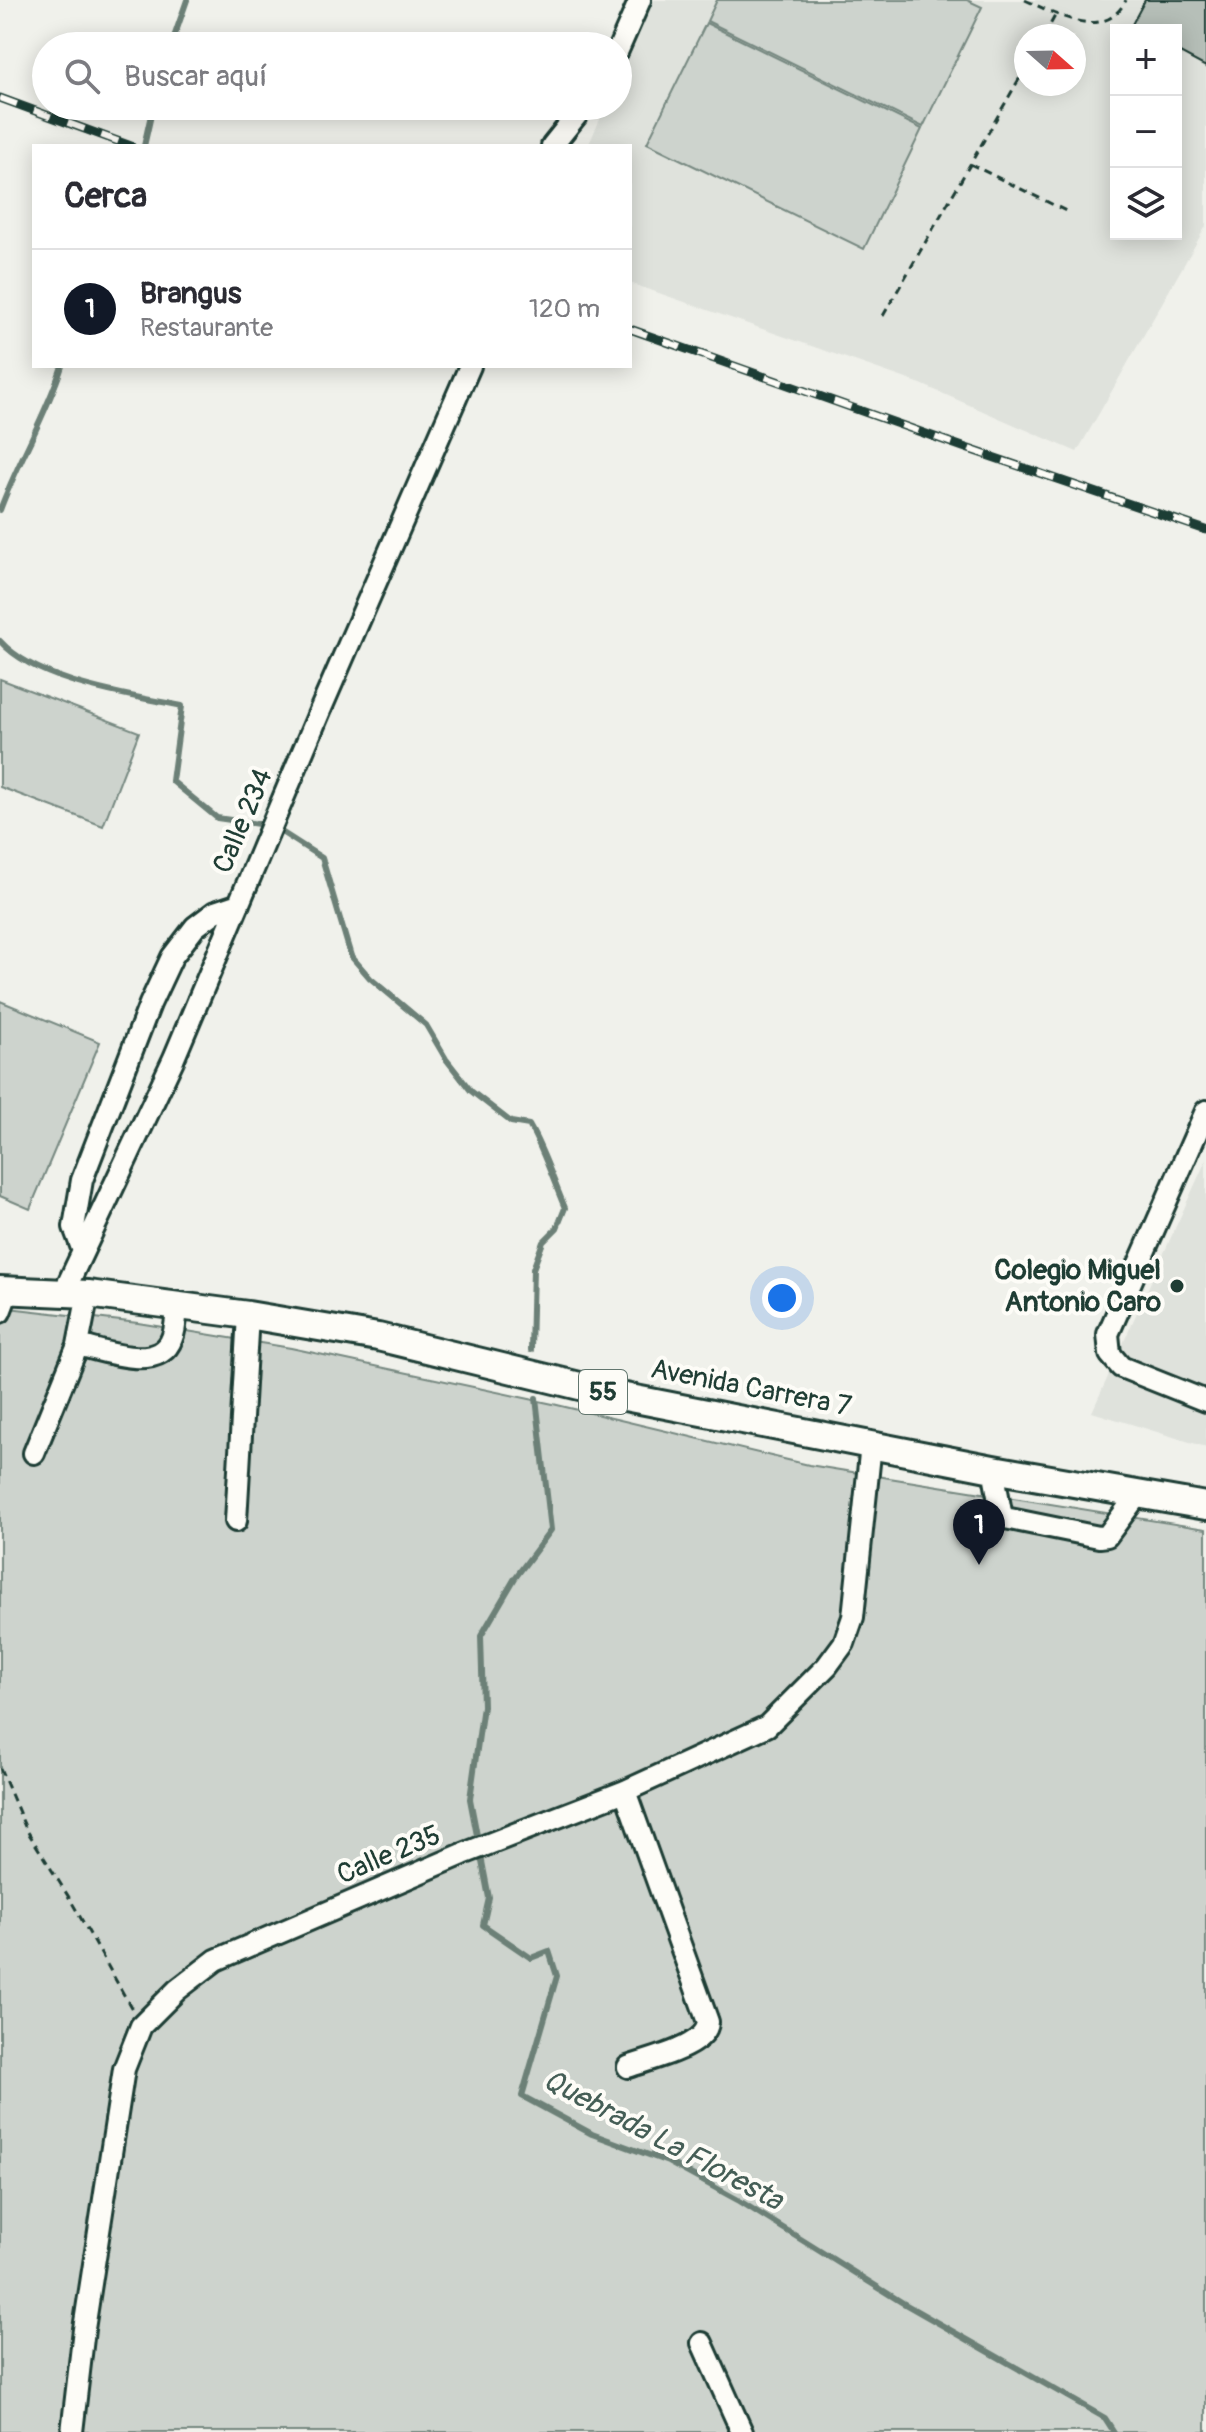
<!DOCTYPE html>
<html lang="es">
<head>
<meta charset="utf-8">
<style>
	:root { --surface:#fff; --page:#f7f7f7; --text:#2b2b33; --muted:#7c7c81; --line:#e1e1e2; --accent:#111827 }
	body { margin:0; font-family:Pangolin,sans-serif; background:var(--page); color:var(--text) }
	.controls { position:absolute; right:24px; top:24px; display:grid; overflow:hidden; border-radius:0px; box-shadow:0 4px 20px #0003 }
	.controls button { width:72px; height:72px; display:grid; place-items:center; padding:0; border:0; border-bottom:2px solid var(--line); background:var(--surface); color:var(--text); font:40px sans-serif }
	.compass { position:absolute; left:1014px; top:24px; width:72px; height:72px; border-radius:50%; background:var(--surface); box-shadow:0 4px 20px #0003; rotate:110deg }
	.you { position:absolute; left:782px; top:1298px; width:28px; height:28px; margin:-20px; border:6px solid #fff; border-radius:50%; background:#1a73e8; box-shadow:0 0 0 12px #1a73e833 }
	.badge { display:grid; place-items:center; width:52px; height:52px; border-radius:50%; background:var(--accent); color:#fff; font-size:26px; font-weight:700 }
	.pin { position:absolute; translate:-50% -66px; filter:drop-shadow(0 2px 4px #0008) }
	.pin::after { content:''; position:absolute; top:42px; width:28px; height:24px; background:inherit; clip-path:polygon(0 0,100% 0,50% 100%) }
	.list { margin:0; padding:0; list-style:none }
	h2 { display:flex; justify-content:space-between; align-items:center; height:104px; margin:0; padding:0 32px; font-size:34px }
	h2 small { font-size:26px; font-weight:400; color:var(--muted) }
	.list li { display:grid; grid-template-columns:52px 1fr auto; gap:24px; align-items:center; box-sizing:border-box; height:120px; padding:0 32px; border-top:2px solid var(--line) }
	.list b { display:block; font-size:30px; white-space:nowrap }
	.list p { margin:0; font-size:26px; white-space:nowrap; color:var(--muted) }
	.list em { font-size:26px; font-style:normal; color:var(--muted) }
	.icon { flex:none; width:44px; height:44px; fill:none; stroke:currentColor; stroke-width:2; stroke-linecap:round; stroke-linejoin:round }
	.map { position:relative; flex:none; width:1206px; height:2432px; overflow:hidden }
	.search { position:absolute; background:var(--surface); box-shadow:0 4px 20px #0003; left:32px; top:32px; width:600px; height:88px; display:flex; align-items:center; gap:20px; box-sizing:border-box; padding:0 28px; border-radius:44px; color:var(--muted); font-size:30px }
	.panel { position:absolute; background:var(--surface); box-shadow:0 4px 20px #0003; left:32px; top:144px; width:600px; height:224px; border-radius:0px }
	.map>svg:first-child { display:block }
	.built { fill:#dfe2dc; fill-rule:evenodd }
	.green { fill:#cdd3cd; stroke:#768880; stroke-width:2 }
	.lines { fill:none; stroke-linecap:round; stroke-linejoin:round }
	.stream { stroke:#6c8077; stroke-width:6 }
	.building { fill:#b6bfb8; stroke:#1f3d34; stroke-width:2 }
	.minor-casing { stroke:#1f3d34; stroke-width:26 }
	.major-casing { stroke:#1f3d34; stroke-width:32 }
	.path { stroke:#1f3d34; stroke-width:3; stroke-dasharray:8 6; stroke-linecap:butt }
	.minor { stroke:#fdfcf7; stroke-width:20 }
	.major { stroke:#fdfcf7; stroke-width:26 }
	.rail-casing { stroke:#1f3d34; stroke-width:9 }
	.rail { stroke:#fdfcf7; stroke-width:6; stroke-dasharray:18; stroke-linecap:butt }
	.poi-dot { fill:#1f3d34; stroke:#fdfcf7; stroke-width:3 }
	.labels { text-anchor:middle; dominant-baseline:central; stroke-width:8; stroke-linejoin:round; paint-order:stroke }
	.shield { fill:#fdfcf7; stroke:#62766e; stroke-width:2 }
	.shield-label { font-size:26px; font-weight:bold; fill:#1f3d34 }
	.street-label { font-size:28px; fill:#1f3d34; stroke:#fdfcf7 }
	.poi-label { font-size:28px; font-weight:bold; fill:#1f3d34; stroke:#fdfcf7; text-anchor:end }
	.water-label { font-size:30px; font-style:italic; fill:#455e56; stroke:#fdfcf7 }
</style>
</head>
<body>
<div class="map">
<svg width="1206" height="2432" viewBox="0 0 1206 2432">
	<rect width="100%" height="100%" fill="#f0f1eb"/>
	<filter id="ink" filterUnits="userSpaceOnUse"><feTurbulence type="fractalNoise" baseFrequency=".0125" numOctaves="2"/><feDisplacementMap in="SourceGraphic" scale="16" xChannelSelector="R" yChannelSelector="G"/><feConvolveMatrix kernelMatrix="1 2 1 2 8 2 1 2 1" color-interpolation-filters="sRGB"/></filter>
	<g filter="url(#ink)">
		<path class="built" d="M654,0H1206V226L1077,452L921,384L630,283V146H588L606,106H618V80ZM1116,30H1176V234H1116ZM1026,36H1074V84H1026Z
			M1206,1160V1447L1092,1412Z"/>
		<path class="green" d="M717,0H967L982,7L923,127L707,21Z
			M706,23L922,129L864,249L647,143Z
			M0,679L139,732L103,826L0,787Z
			M0,1001L100,1042L30,1209L0,1196Z
			M0,1307L138,1323L291,1348L553,1404L809,1465L1206,1529V2432H0Z"/>
		<g class="lines">
			<path class="stream" d="M171,46L187,0
				M144,146L153,106
				M0,510C18,461 46,416 62,366
				M0,641C38,683 128,695 182,706L172,781L217,818L272,826L322,858L351,956L370,978L426,1025L446,1059L471,1091L511,1122L529,1125C544,1151 553,1180 565,1208L557,1228L543,1242L533,1269L531,1350
				M536,1398L551,1530L515,1578L481,1636L483,1706L470,1799L489,1898L483,1925L531,1958L549,1951L557,1976L522,2096L592,2134L668,2162L738,2200L903,2303L1105,2418L1114,2432"/>
		</g>
		<path class="building" d="M1145,0H1206V67L1176,51V30H1129Z"/>
		<g class="lines">
			<g class="minor-casing">
				<path id="minor" d="M618,50L640,0
					M552,146L584,106
					M1206,1111L1108,1334L1110,1354L1121,1367L1206,1401
					M83,1251L74,1227L82,1180L150,1004L172,957L195,927L215,912L239,904
					M63,1294L174,1058L319,713L470,366
					M88,1294L78,1345C104,1351 160,1373 172,1338C176,1329 176,1316 177,1306
					M0,1312L8,1291
					M34,1453L78,1345
					M993,1469L1001,1512L1005,1518L1099,1537L1107,1536L1138,1494
					M236,1521L248,1315
					M625,1791L708,2022C707,2047 649,2059 628,2067
					M702,2343L742,2432
					M72,2432L84,2329L124,2069L141,2026L177,1990L216,1960L463,1854L625,1791L767,1726L827,1666L844,1643L853,1617L871,1444"/>
			</g>
			<g class="major-casing">
				<path id="major" d="M0,1290L88,1294L248,1315L378,1337L625,1397L993,1469L1206,1506"/>
			</g>
			<path class="path" d="M1025,0C1057,14 1104,43 1126,0
				M1044,36L1056,14
				M970,164L1070,213
				M883,316L1026,67
				M0,1768L26,1829L70,1899L132,2009"/>
			<use href="#minor" class="minor"/>
			<use href="#major" class="major"/>
			<g class="rail-casing">
				<path id="rail" d="M0,98L131,146
					M630,329L963,447L1206,530"/>
			</g>
			<use href="#rail" class="rail"/>
		</g>
	</g>
	<circle class="poi-dot" cx="1177" cy="1286" r="8"/>
	<g class="labels">
		<rect class="shield" x="579" y="1370" width="48" height="44" rx="6"/>
		<g class="shield-label">
			<text x="603" y="1392">55</text>
		</g>
		<g class="street-label">
			<text transform="translate(243 821) rotate(-67)">Calle 234</text>
			<text transform="translate(751 1388) rotate(11)">Avenida Carrera 7</text>
			<text transform="translate(389 1855) rotate(-23)">Calle 235</text>
		</g>
		<g class="poi-label">
			<text x="1161" y="1270">Colegio Miguel<tspan x="1161" dy="32">Antonio Caro</tspan></text>
		</g>
		<g class="water-label">
			<text transform="translate(663 2140) rotate(28)">Quebrada La Floresta</text>
		</g>
	</g>
</svg>
<div class="controls">
<button>+</button>
<button>−</button>
<button><svg class="icon" aria-label="layers" viewBox="0 0 24 24"><path d="M12 4l9 5-9 5-9-5zM3 14l9 5 9-5"/></svg></button>
</div>
<svg class="compass" viewBox="-18 -18 36 36"><path d="M0-13l5 13h-10z" fill="#e53935"/><path d="M0 13l5-13h-10z" fill="#7c7c81"/></svg>
<div class="you"></div>
<div class="pin badge" style="left:979px;top:1565px">1</div>
<div class="search"><svg class="icon" aria-label="search" viewBox="0 0 24 24"><circle cx="10" cy="10" r="6"/><path d="M15 15l6 6"/></svg>Buscar aquí</div>
<section class="panel">
<h2>Cerca<small></small></h2>
<ul class="list">
<li><span class="badge">1</span><div><b>Brangus</b><p>Restaurante</p></div><em>120 m</em></li>
</ul>
</section>
</div>
</body>
</html>
